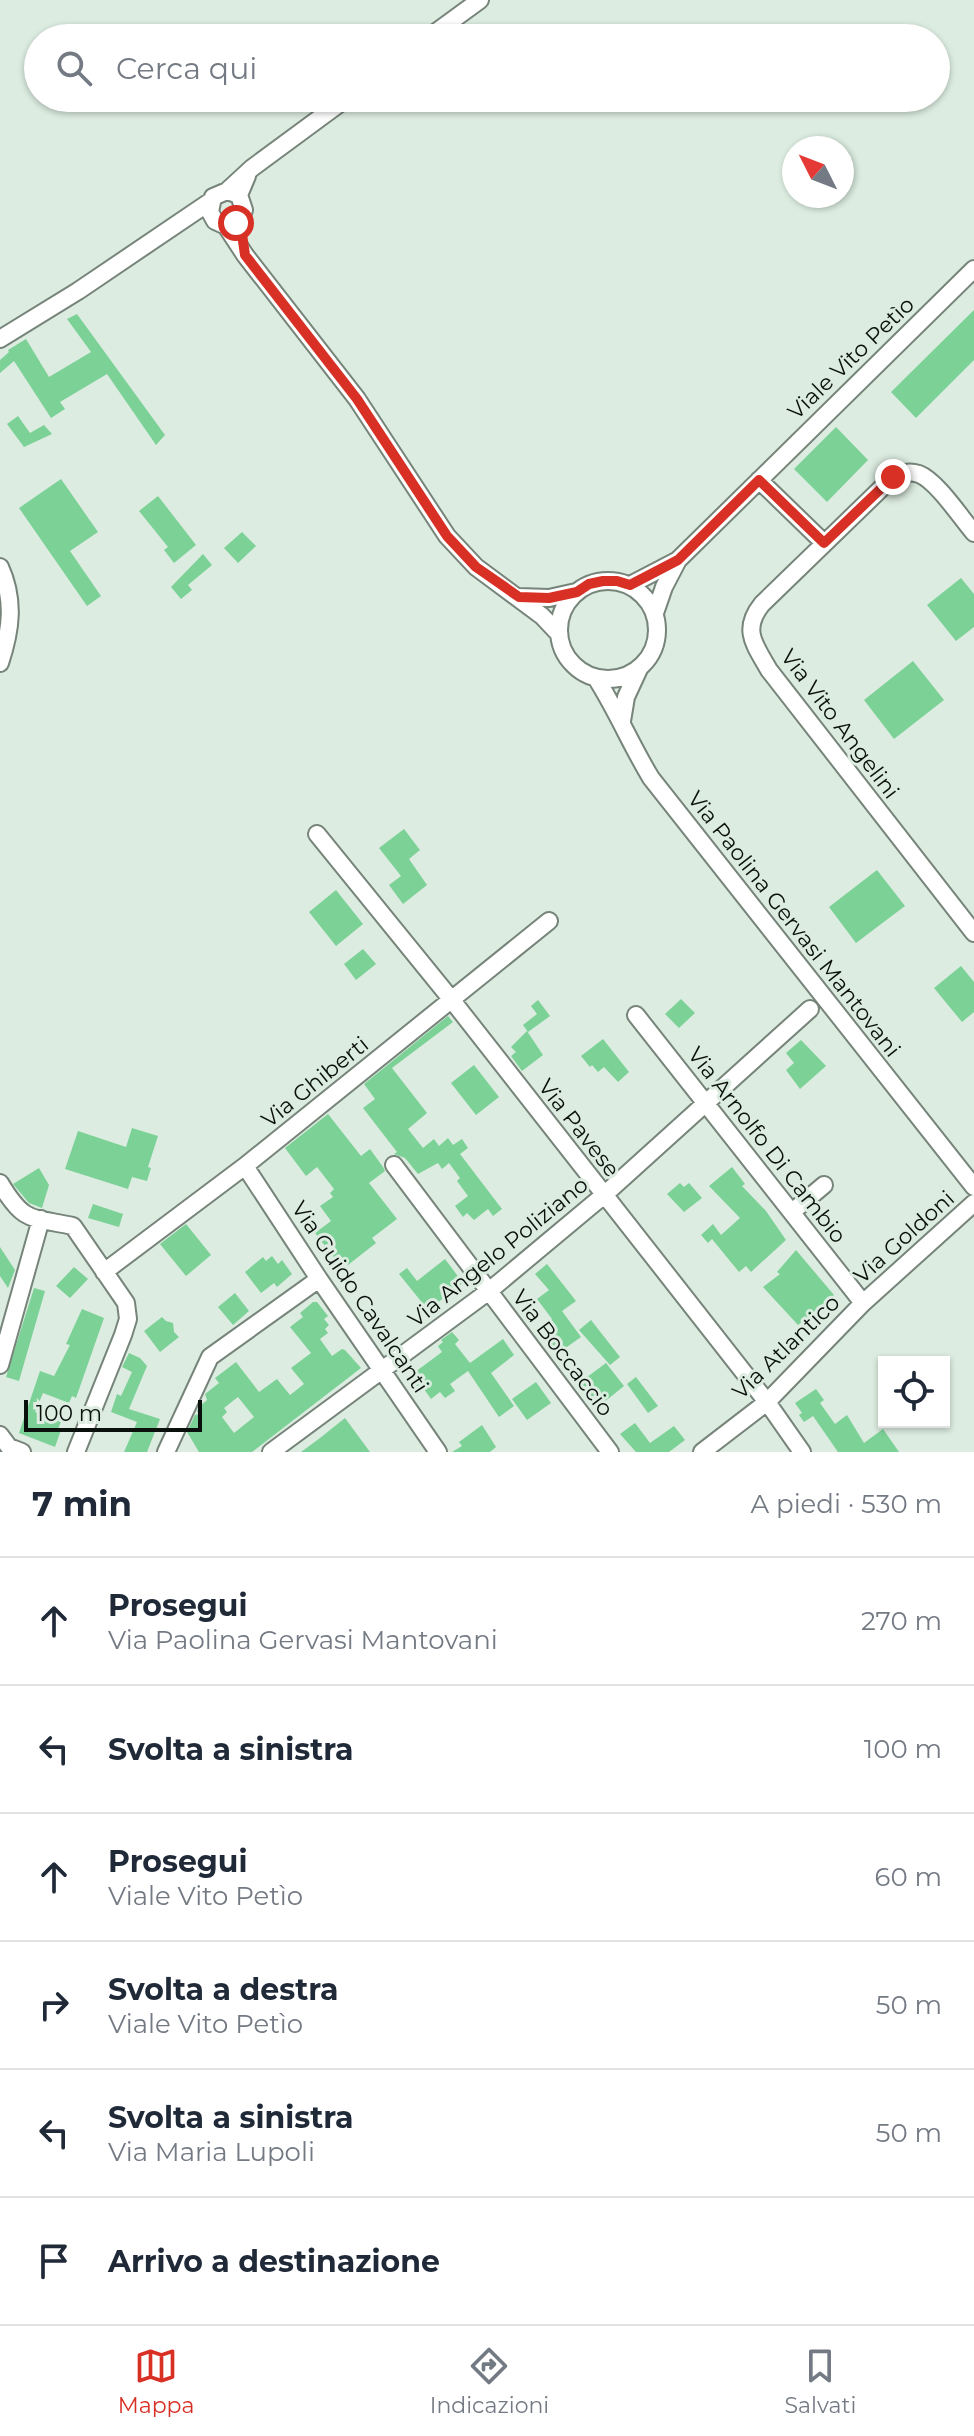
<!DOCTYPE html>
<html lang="it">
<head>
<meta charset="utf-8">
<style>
	:root { --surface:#fff; --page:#f2f2f3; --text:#1f2937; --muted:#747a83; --line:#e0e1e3; --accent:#d93025 }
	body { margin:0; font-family:Montserrat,sans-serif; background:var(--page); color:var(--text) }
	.controls { position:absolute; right:24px; bottom:24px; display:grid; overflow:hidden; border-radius:0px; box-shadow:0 2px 6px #0004 }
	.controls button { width:72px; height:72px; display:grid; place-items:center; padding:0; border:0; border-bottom:2px solid var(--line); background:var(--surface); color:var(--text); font:40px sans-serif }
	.compass { position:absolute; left:782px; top:136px; width:72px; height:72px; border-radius:50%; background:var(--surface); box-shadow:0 2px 6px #0004; rotate:312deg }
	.scale { position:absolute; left:24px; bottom:20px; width:178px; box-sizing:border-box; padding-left:8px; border:4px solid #0a100c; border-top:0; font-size:22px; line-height:28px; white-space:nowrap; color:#0a100c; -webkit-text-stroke:6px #dcece0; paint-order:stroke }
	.stop { position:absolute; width:24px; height:24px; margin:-18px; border:6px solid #d93025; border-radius:50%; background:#fff }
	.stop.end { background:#d93025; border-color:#fff; box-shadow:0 2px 8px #0008 }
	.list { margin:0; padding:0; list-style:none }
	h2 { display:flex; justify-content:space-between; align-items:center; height:104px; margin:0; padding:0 32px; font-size:34px }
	h2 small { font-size:26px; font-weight:400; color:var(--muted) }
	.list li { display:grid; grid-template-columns:52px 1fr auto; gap:24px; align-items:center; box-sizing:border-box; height:128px; padding:0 32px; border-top:2px solid var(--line) }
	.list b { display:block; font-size:30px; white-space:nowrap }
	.list p { margin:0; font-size:26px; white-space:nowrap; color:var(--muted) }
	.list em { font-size:26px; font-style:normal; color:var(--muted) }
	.icon { flex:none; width:44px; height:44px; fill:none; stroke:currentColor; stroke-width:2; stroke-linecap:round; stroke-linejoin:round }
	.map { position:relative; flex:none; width:974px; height:1452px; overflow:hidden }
	.search { position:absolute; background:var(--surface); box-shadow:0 2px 6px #0004; left:24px; right:24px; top:24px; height:88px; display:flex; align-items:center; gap:20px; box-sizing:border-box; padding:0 28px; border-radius:44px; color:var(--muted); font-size:30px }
	.sheet { height:872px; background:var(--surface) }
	nav { display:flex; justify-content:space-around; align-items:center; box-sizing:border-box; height:112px; border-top:2px solid var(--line); background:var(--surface); font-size:22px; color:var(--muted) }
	nav a { display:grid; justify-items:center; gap:4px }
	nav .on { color:var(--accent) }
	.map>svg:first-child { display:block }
	.building { fill:#7cd197; fill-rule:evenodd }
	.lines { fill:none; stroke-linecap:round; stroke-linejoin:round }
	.minor-casing { stroke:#768479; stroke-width:20 }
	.minor { stroke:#fff; stroke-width:16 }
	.route { stroke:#d93025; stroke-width:10 }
	.labels { text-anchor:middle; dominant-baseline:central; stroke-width:6; stroke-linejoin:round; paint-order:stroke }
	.street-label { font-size:22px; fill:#0a100c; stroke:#dcece0 }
</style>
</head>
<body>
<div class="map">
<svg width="974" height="1452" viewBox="0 0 974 1452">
	<rect width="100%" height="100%" fill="#dcece0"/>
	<path class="building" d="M974,310V360L916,418L891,392Z
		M77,314L165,435L156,445L107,374L60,402L65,409L51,418L14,361L0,373V360L9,352L8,350L26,339L49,377L91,352L67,319Z
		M18,416L30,433L44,425L52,434L24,447L7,424Z
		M836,427L868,460L827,502L794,469Z
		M61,479L98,532L70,551L101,596L87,606L19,508Z
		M158,496L196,545L174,563L164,550L168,547L139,511Z
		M242,532L256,546L238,563L224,548Z
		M203,554L212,565L188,585L192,590L181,599L171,587Z
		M961,578L974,594V627L956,641L927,605Z
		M913,661L944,700L894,739L864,700Z
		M404,829L420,850L409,859L427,885L403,904L389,885L401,876L379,848Z
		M877,870L905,906L856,943L829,907Z
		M336,890L363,924L336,946L309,912Z
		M363,949L376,964L356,980L344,964Z
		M961,966L974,982V1012L962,1022L934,988Z
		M681,999L695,1013L679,1028L665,1014Z
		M538,1000L550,1016L528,1032L523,1025L537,1014L531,1006Z
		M448,1016L453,1022L392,1068L427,1113L408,1129L423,1148L434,1139L439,1146L448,1138L453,1145L462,1139L468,1148L460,1154L502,1209L493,1216L488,1209L474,1220L467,1213L463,1217L455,1206L468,1196L457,1181L460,1178L449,1163L442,1169L438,1163L418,1174L405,1158L394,1154L397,1152L363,1108L375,1099L364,1084Z
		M527,1031L543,1055L522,1071L511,1056L516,1052L511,1047Z
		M603,1039L629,1072L618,1082L604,1067L598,1072L592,1065L590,1067L581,1056Z
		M801,1040L826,1066L800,1089L786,1070L794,1063L786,1053Z
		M474,1065L499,1097L476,1115L451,1083Z
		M328,1114L361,1156L370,1149L383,1167L385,1171L369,1183L397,1219L372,1238L376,1243L348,1265L341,1257L335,1259L315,1233L331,1221L320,1206L333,1197L330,1193L334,1189L317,1167L306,1176L285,1148Z
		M132,1128L158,1136L148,1167L151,1168L147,1181L132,1177L128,1189L65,1169L78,1131L126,1147Z
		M732,1167L745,1184L742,1186L766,1211L786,1240L751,1272L746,1266L739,1272L712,1239L708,1243L701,1235L713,1224L721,1235L740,1218L709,1186Z
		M39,1168L49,1185L42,1208L29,1203L13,1184Z
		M680,1183L684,1187L689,1183L702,1198L684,1212L667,1194Z
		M93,1204L123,1214L119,1227L88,1218Z
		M186,1224L211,1255L186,1276L160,1244Z
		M0,1247L15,1270L8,1288L0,1276Z
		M796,1250L834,1295L798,1325L763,1287L780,1274L777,1272Z
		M272,1256L278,1264L282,1260L292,1274L277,1287L274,1283L261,1293L245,1272L263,1257L266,1261Z
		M445,1259L463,1283L432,1307L428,1302L424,1305L399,1274L407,1268L417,1281Z
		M547,1264L576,1301L562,1311L581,1337L557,1354L539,1329L552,1319L537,1299L549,1290L535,1274Z
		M74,1267L88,1279L70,1298L56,1286Z
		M34,1288L45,1291L19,1381L6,1377Z
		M235,1293L249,1311L233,1325L218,1307Z
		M313,1302H317L328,1316L324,1319L329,1325L325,1329L328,1333L320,1339L332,1356L342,1349L345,1350L361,1368L252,1452H199L187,1432L195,1415L200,1414L197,1411L200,1406L207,1400L205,1394L219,1383L215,1378L236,1362L259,1392L277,1379L290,1395L304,1384L291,1368L311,1353L290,1327L303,1317L300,1313ZM238,1397L254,1417L234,1433L222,1417L227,1412L224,1408Z
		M82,1309L104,1318L76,1398L72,1396L69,1403L43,1393L35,1412L61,1422L58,1429L61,1430L55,1447L19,1433L40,1371L54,1376L70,1345L66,1344Z
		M162,1317L166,1321L173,1323L174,1332L179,1337L160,1352L144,1331Z
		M591,1320L620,1357L610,1365L579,1330Z
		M452,1332L459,1340L455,1344L470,1363L503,1339L514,1355L491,1373L514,1406L499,1417L468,1371L450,1384L455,1391L445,1398L440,1392L431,1399L421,1385L416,1390L407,1378L442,1352L438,1346L443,1342L441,1340Z
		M129,1353L140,1358L147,1366L129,1409L160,1419L147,1452H124L137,1422L111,1412L117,1394L121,1396L132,1372L122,1367Z
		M606,1363L624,1386L598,1407L579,1383Z
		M636,1377L658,1406L648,1413L627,1384Z
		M536,1382L551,1403L527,1420L512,1399Z
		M816,1389L824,1400L820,1403L835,1424L847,1415L864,1443L883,1429L899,1452H838L813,1416L804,1422L799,1415L802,1413L795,1403Z
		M345,1418L370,1452H301L320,1438Z
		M635,1423L650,1443L674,1426L685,1440L669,1452H636L620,1434Z
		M482,1425L496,1447L490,1452H452L462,1446L459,1442Z"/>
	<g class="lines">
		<g class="minor-casing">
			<path id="minor" d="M428,38L480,0
				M227,191L252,168L347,98
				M239,195L227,191L213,197L210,212L215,221L226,226L240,220L244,210L239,195L247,176
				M226,226L245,255L357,399L447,536L476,567L542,616L559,634
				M0,339L78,291L211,201
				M759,480L824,543
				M974,533C961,518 937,481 919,474C909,471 902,473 893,477L762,604C741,630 755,645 769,670L974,933
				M0,567C15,600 11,630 0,663
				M559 630a49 49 0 1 1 98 0a49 49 0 1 1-98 0Z
				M630,585L678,560L974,269
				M519,597L549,598L576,592
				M655,613L664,587L677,562
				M596,678C617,711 631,745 651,778L974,1187
				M622,721L626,697L639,669
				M317,834L451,999L767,1402L802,1452
				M636,1015L863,1303
				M394,1165L610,1452
				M245,1166L319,1279L438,1452
				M0,1183C24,1223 30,1217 73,1226L126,1303L128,1319L123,1335L76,1452
				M792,1212L824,1185
				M104,1272L245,1166L549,921
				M0,1365L41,1219
				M0,1435L9,1447L22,1452
				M166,1452L210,1357L319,1279
				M271,1452L489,1291L604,1195L810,1009
				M702,1452L767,1402L863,1303L974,1203"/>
		</g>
		<use href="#minor" class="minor"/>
	</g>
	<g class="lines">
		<path class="route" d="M236,223L240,220L245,255L357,399L447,536L476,567L519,597L549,598L577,592L589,584L603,581H617L630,585L678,560L759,480L824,543L893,477"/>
	</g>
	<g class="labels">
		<g class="street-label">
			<text transform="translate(851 358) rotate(-44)">Viale Vito Petìo</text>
			<text transform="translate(840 724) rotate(53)">Via Vito Angelini</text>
			<text transform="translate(794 924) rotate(52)">Via Paolina Gervasi Mantovani</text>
			<text transform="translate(315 1082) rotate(-39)">Via Ghiberti</text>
			<text transform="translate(579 1128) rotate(52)">Via Pavese</text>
			<text transform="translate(767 1145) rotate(52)">Via Arnolfo Di Cambio</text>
			<text transform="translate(904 1237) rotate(-42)">Via Goldoni</text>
			<text transform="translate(498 1252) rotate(-39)">Via Angelo Poliziano</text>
			<text transform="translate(360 1297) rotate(56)">Via Guido Cavalcanti</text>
			<text transform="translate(786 1347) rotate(-44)">Via Atlantico</text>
			<text transform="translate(563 1353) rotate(53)">Via Boccaccio</text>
		</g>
	</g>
</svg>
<div class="controls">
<button><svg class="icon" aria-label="locate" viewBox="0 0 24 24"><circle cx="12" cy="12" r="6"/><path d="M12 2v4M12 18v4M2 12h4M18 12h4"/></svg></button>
</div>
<svg class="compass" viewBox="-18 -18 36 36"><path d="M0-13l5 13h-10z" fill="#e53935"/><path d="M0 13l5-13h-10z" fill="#747a83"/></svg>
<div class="scale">100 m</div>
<div class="stop" style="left:236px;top:223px"></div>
<div class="stop end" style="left:893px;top:477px"></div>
<div class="search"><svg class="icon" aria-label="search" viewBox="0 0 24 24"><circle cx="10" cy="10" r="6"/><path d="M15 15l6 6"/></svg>Cerca qui</div>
</div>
<section class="sheet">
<h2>7 min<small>A piedi · 530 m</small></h2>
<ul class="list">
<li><svg class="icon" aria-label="ahead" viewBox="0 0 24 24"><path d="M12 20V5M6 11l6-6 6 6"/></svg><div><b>Prosegui</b><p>Via Paolina Gervasi Mantovani</p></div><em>270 m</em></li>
<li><svg class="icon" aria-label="left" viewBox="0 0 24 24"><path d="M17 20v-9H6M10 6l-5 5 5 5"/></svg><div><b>Svolta a sinistra</b></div><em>100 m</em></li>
<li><svg class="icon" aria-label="ahead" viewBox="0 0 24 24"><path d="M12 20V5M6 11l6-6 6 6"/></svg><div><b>Prosegui</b><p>Viale Vito Petìo</p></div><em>60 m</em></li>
<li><svg class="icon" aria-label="right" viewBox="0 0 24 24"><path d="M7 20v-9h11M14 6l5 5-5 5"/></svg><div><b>Svolta a destra</b><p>Viale Vito Petìo</p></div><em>50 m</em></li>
<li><svg class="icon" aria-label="left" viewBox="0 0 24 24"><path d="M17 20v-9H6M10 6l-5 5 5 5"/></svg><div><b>Svolta a sinistra</b><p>Via Maria Lupoli</p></div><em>50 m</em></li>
<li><svg class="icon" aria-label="arrive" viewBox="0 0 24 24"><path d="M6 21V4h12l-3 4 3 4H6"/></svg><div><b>Arrivo a destinazione</b></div></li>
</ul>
</section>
<nav>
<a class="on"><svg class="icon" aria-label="map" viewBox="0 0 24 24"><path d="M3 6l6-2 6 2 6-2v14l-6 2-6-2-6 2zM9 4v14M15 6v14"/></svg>Mappa</a>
<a><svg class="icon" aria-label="directions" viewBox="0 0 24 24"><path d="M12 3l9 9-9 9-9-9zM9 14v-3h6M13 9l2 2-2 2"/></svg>Indicazioni</a>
<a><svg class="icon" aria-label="saved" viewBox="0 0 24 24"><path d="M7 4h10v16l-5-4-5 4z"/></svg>Salvati</a>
</nav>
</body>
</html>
